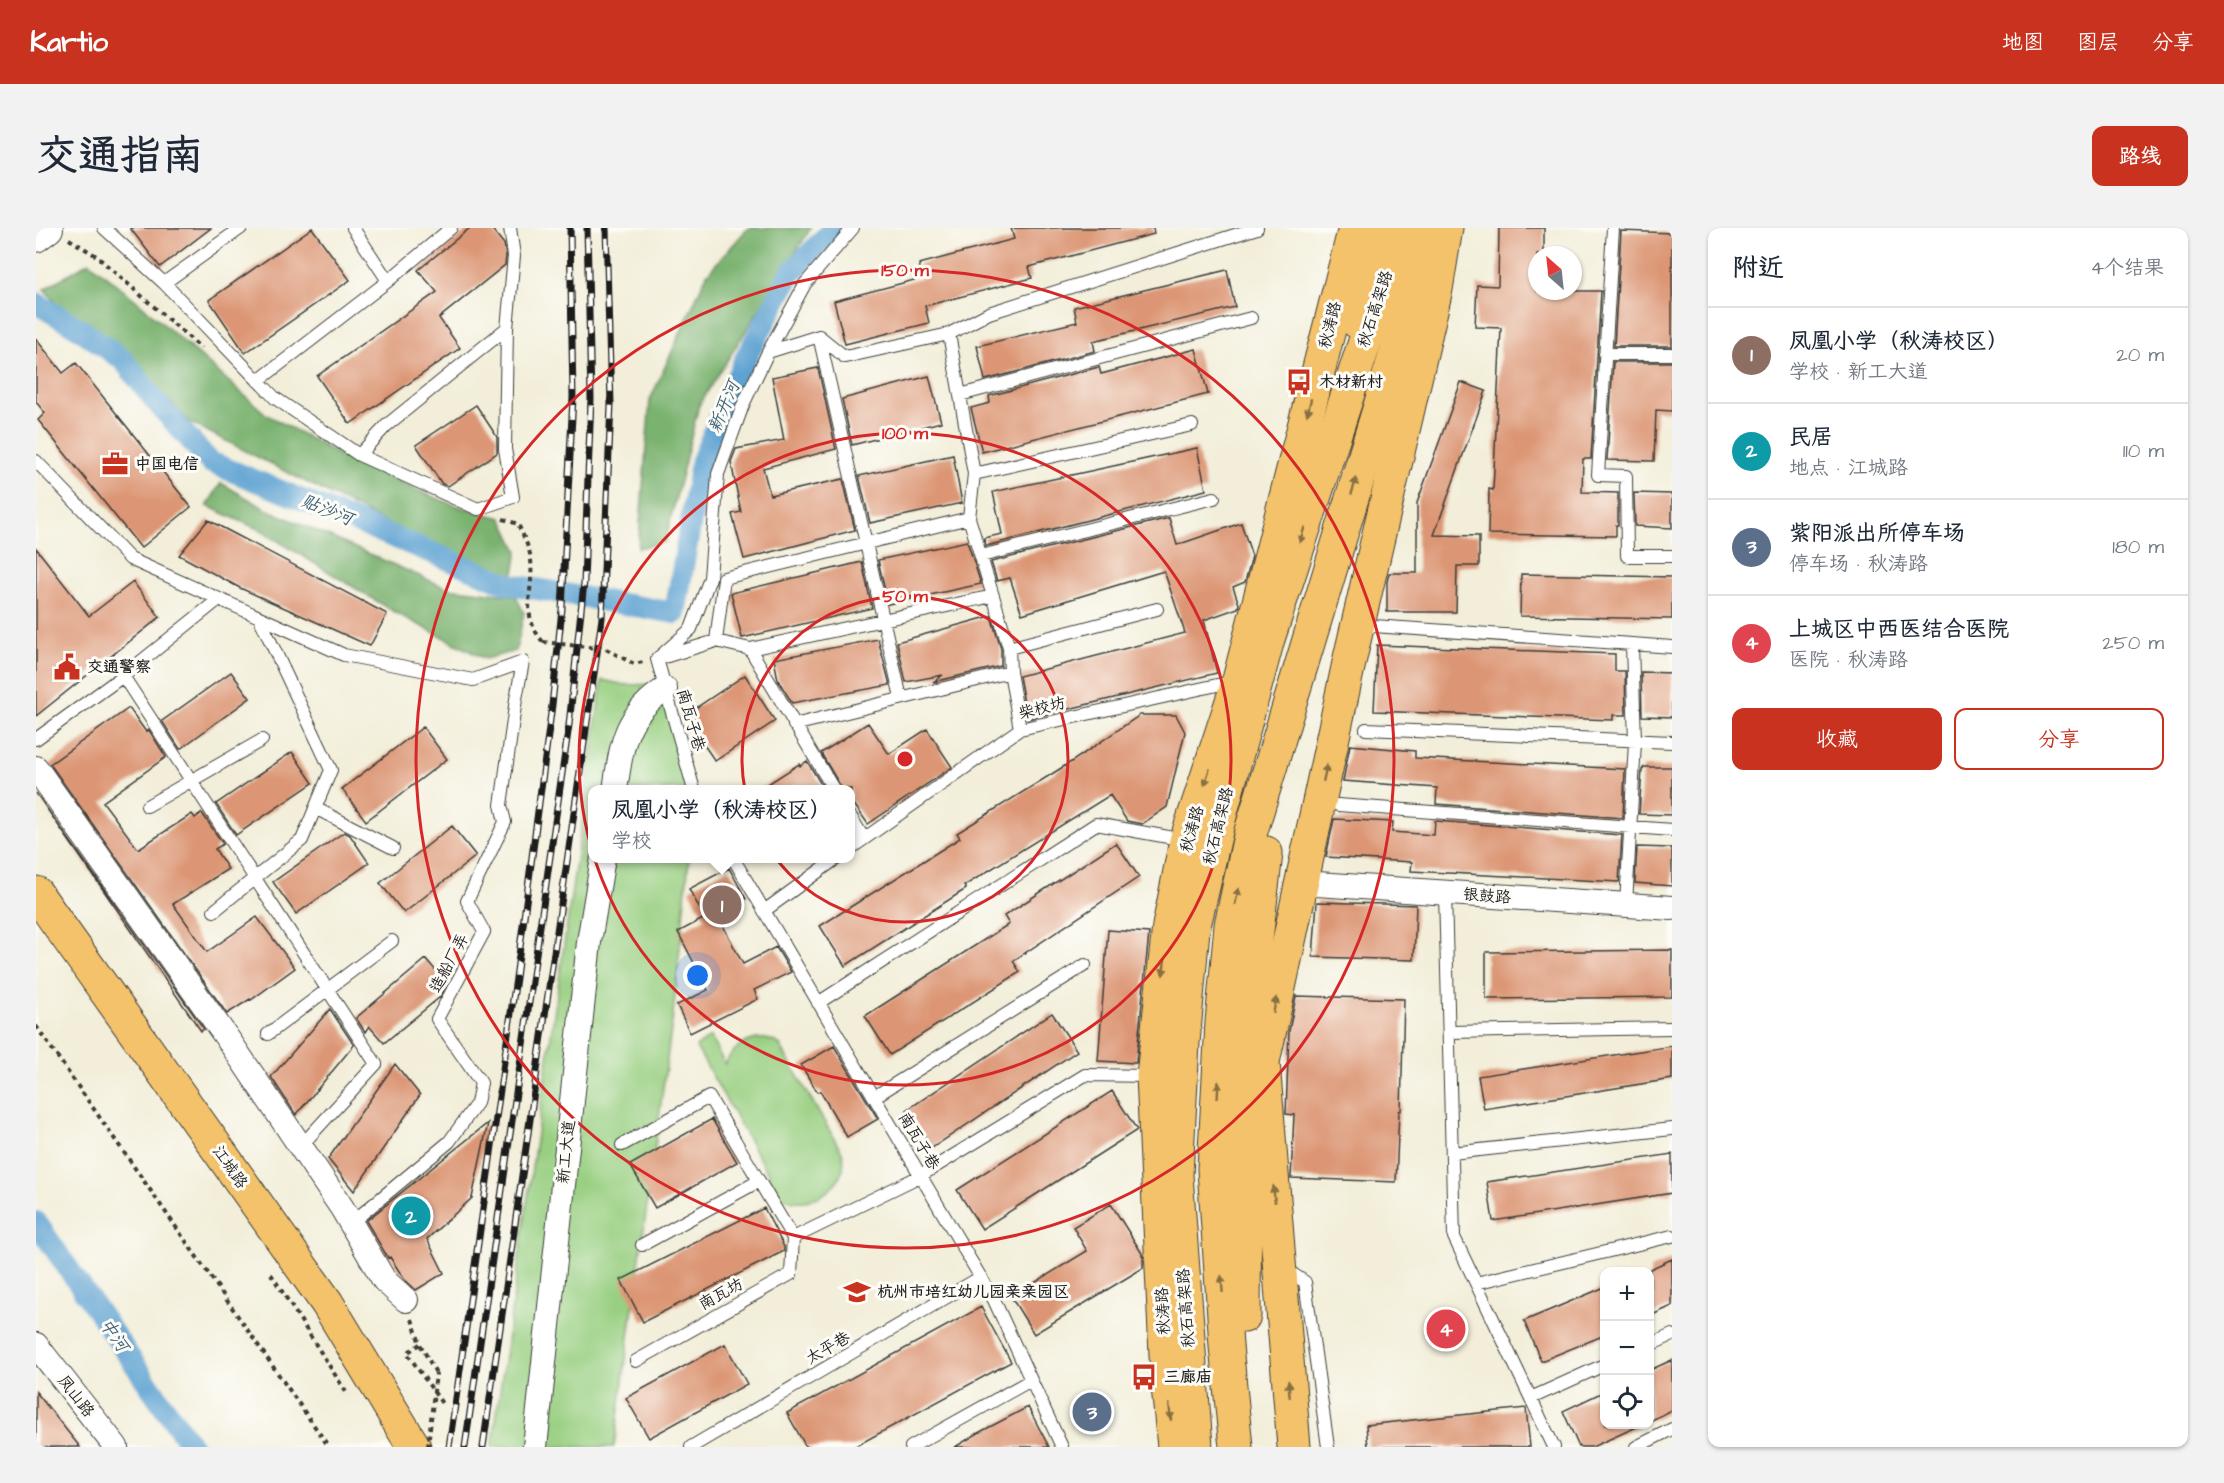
<!DOCTYPE html>
<html lang="zh">
<head>
<meta charset="utf-8">
<style>
	:root { --surface:#fff; --page:#f2f2f3; --text:#1f2937; --muted:#747a83; --line:#e0e1e3; --accent:#c8321e }
	body { margin:0; font-family:"Architects Daughter","LXGW WenKai TC",sans-serif; background:var(--page); color:var(--text) }
	.controls { position:absolute; right:18px; bottom:18px; display:grid; overflow:hidden; border-radius:12px; box-shadow:0 2px 4px #0004 }
	.controls button { width:54px; height:54px; display:grid; place-items:center; padding:0; border:0; border-bottom:2px solid var(--line); background:var(--surface); color:var(--text); font:30px sans-serif }
	.compass { position:absolute; left:1492px; top:18px; width:54px; height:54px; border-radius:50%; background:var(--surface); box-shadow:0 2px 4px #0004; rotate:333deg }
	.you { position:absolute; left:662px; top:748px; width:21px; height:21px; margin:-15px; border:4px solid #fff; border-radius:50%; background:#1a73e8; box-shadow:0 0 0 9px #1a73e833 }
	.badge { display:grid; place-items:center; width:39px; height:39px; border-radius:50%; background:var(--accent); color:#fff; font-size:20px; font-weight:700 }
	.pin { position:absolute; translate:-50% -50%; border:3px solid #fff; box-shadow:0 2px 6px #0006 }
	.popup { position:absolute; left:552px; top:557px; width:267px; height:78px; box-sizing:border-box; display:grid; place-content:center; border-radius:12px; background:var(--surface); filter:drop-shadow(0 2px 4px #0005); font-size:20px; white-space:nowrap; color:var(--muted) }
	.popup b { font-size:22px; color:var(--text) }
	.popup::after { content:''; position:absolute; left:50%; top:100%; margin-left:-12px; border:12px solid transparent; border-top-color:var(--surface) }
	.list { margin:0; padding:0; list-style:none }
	h2 { display:flex; justify-content:space-between; align-items:center; height:78px; margin:0; padding:0 24px; font-size:26px }
	h2 small { font-size:20px; font-weight:400; color:var(--muted) }
	.list li { display:grid; grid-template-columns:39px 1fr auto; gap:18px; align-items:center; box-sizing:border-box; height:96px; padding:0 24px; border-top:2px solid var(--line) }
	.list b { display:block; font-size:22px; white-space:nowrap }
	.list p { margin:0; font-size:20px; white-space:nowrap; color:var(--muted) }
	.list em { font-size:20px; font-style:normal; color:var(--muted) }
	.actions { display:flex; gap:12px; padding:18px 24px }
	.actions a { flex:1; padding:14px 0; border:2px solid var(--accent); border-radius:12px; text-align:center; font-size:21px; color:var(--accent) }
	.actions .main { background:var(--accent); color:#fff }
	.icon { flex:none; width:33px; height:33px; fill:none; stroke:currentColor; stroke-width:2; stroke-linecap:round; stroke-linejoin:round }
	.map { position:relative; flex:none; width:1636px; height:1219px; overflow:hidden; border-radius:12px }
	header { display:flex; align-items:center; gap:36px; box-sizing:border-box; height:84px; padding:0 30px; background:var(--accent); color:#fff }
	header strong { font-size:28px }
	nav { display:flex; gap:33px; margin-inline-start:auto; font-size:21px }
	.intro { display:flex; align-items:center; justify-content:space-between; box-sizing:border-box; height:144px; padding:0 36px }
	h1 { margin:0; font-size:42px }
	.button { padding:15px 27px; border-radius:12px; background:var(--accent); color:#fff; font-size:21px; font-weight:700 }
	main { display:flex; gap:36px; padding:0 36px }
	aside { flex:1; background:var(--surface); border-radius:12px; box-shadow:0 2px 4px #0004 }
	.map>svg:first-child { display:block }
	.green { fill:#98cf81; stroke:#5a764e; stroke-width:1.5 }
	.forest { fill:#7ab26f; stroke:#4b6746; stroke-width:1.5 }
	.lines { fill:none; stroke-linecap:round; stroke-linejoin:round }
	.canal { stroke:#5da2d2; stroke-width:22 }
	.building { fill:#dc9675 }
	.service-casing { stroke:#3c3c38; stroke-width:14 }
	.minor-casing { stroke:#3c3c38; stroke-width:26 }
	.tertiary-casing { stroke:#3c3c38; stroke-width:32 }
	.primary-casing { stroke:#3c3c38; stroke-width:35 }
	.trunk-casing { stroke:#3c3c38; stroke-width:35 }
	.path { stroke:#3c3c38; stroke-width:4; stroke-dasharray:4.5 4.5; stroke-linecap:butt }
	.service { stroke:#fff; stroke-width:12 }
	.minor { stroke:#fff; stroke-width:24 }
	.tertiary { stroke:#fff; stroke-width:30 }
	.primary { stroke:#f3c26a; stroke-width:33 }
	.trunk { stroke:#f3c26a; stroke-width:33 }
	.rail-casing { stroke:#1c1c1c; stroke-width:7 }
	.rail { stroke:#fdfcf7; stroke-width:4.5; stroke-dasharray:14; stroke-linecap:butt }
	.path-bridge { stroke:#3c3c38; stroke-width:4; stroke-dasharray:4.5 4.5; stroke-linecap:butt }
	.oneway { fill:#886f43 }
	.ring { fill:none; stroke:#d62828; stroke-width:3 }
	.labels { text-anchor:middle; dominant-baseline:central; stroke-width:6; stroke-linejoin:round; paint-order:stroke }
	.street-label { font-size:16px; fill:#1c1c1c; stroke:#fdfcf7 }
	.poi-label { font-size:16px; font-weight:bold; fill:#1c1c1c; stroke:#fdfcf7; text-anchor:start }
	.water-label { font-size:18px; font-style:italic; fill:#3c5f77; stroke:#fdfcf7 }
	.centre { fill:#d62828; stroke:#fdfcf7; stroke-width:3 }
	.ring-label { font-size:18px; text-anchor:middle; font-weight:bold; fill:#d62828; stroke:#fdfcf7; stroke-width:6; stroke-linejoin:round; paint-order:stroke }
</style>
</head>
<body>
<header>
<strong>Kartio</strong>
<nav><a>地图</a><a>图层</a><a>分享</a></nav>
</header>
<div class="intro"><h1>交通指南</h1><a class="button">路线</a></div>
<main>
<div class="map">
<svg width="1636" height="1219" viewBox="0 0 1636 1219">
	<rect width="100%" height="100%" fill="#fdfcf7"/>
	<filter id="ink" filterUnits="userSpaceOnUse"><feTurbulence type="fractalNoise" baseFrequency=".0167" numOctaves="2"/><feDisplacementMap in="SourceGraphic" scale="12" xChannelSelector="R" yChannelSelector="G"/><feConvolveMatrix kernelMatrix="1 2 1 2 8 2 1 2 1" color-interpolation-filters="sRGB"/></filter>
	<filter id="wash" filterUnits="userSpaceOnUse"><feTurbulence type="fractalNoise" baseFrequency=".008" numOctaves="4" result="noise"/><feDisplacementMap in="SourceGraphic" scale="24" xChannelSelector="R" yChannelSelector="G"/><feGaussianBlur stdDeviation="1.35" result="paint"/><feColorMatrix in="noise" values="0 0 0 0 0 0 0 0 0 0 0 0 0 0 0 0 0 1.4 0 .05"/><feComposite in="paint" operator="in"/></filter>
	<g filter="url(#wash)">
		<rect width="100%" height="100%" fill="#f2eed9"/>
		<path class="green" d="M566,452L590,457L628,456L658,561L557,562V630L653,631L637,787L578,1219H456Z
			M674,809L689,836C699,816 722,803 743,816L806,924C817,956 770,987 744,967L660,819Z"/>
		<path class="forest" d="M712,0H775L663,177L629,314L602,320L614,172L671,46Z
			M53,34L101,73L231,187L308,229C336,235 360,253 386,264C412,276 439,284 466,290L482,323L477,350L356,298L153,194L87,124L29,86L8,61Z
			M185,255L230,281L411,360L480,368L488,385L480,423L449,431L360,385L224,302L171,278Z"/>
		<g class="lines">
			<path class="canal" d="M0,75L47,103L87,132L120,174L174,234L472,356L639,385L665,235L707,135L755,45L798,0
				M0,994L156,1219"/>
		</g>
		<g id="blocks">
			<path class="building" d="M94,0H175L124,39Z
				M276,0L314,52L209,125L173,72Z
				M434,0H455L468,16L470,28L469,37L403,90L424,120L314,196L281,148L401,64L382,42Z
				M975,0H1117L1118,6L993,39L996,50L889,78L893,95L809,116L798,73L886,50L883,36L978,11Z
				M1463,0H1508V27H1501V63H1565L1555,231H1547L1546,264L1582,265V297H1580V308L1452,306L1453,261L1457,262L1465,100L1439,99L1441,57L1462,58Z
				M1585,3L1636,5V118H1578Z
				M1191,42L1199,79L1057,113L1059,123L949,152L941,118L1041,94L1038,79Z
				M0,111L27,145L40,135L155,279L105,320L2,192L9,185L0,174Z
				M1160,121L1172,166L946,224L935,180L954,175L953,168L1063,139L1065,146Z
				M1577,134H1636V183L1620,182L1618,233L1571,232Z
				M782,140L800,221L727,240L734,267L807,251L819,302L708,331L696,286L705,284L695,234L700,221L748,212L736,149Z
				M893,148L905,194L816,217L806,171Z
				M1425,154L1450,163L1398,307L1443,308V338H1421L1420,384H1351V354L1353,345H1381V275Z
				M440,177L461,209V225L412,258L406,256L380,217Z
				M1161,220L1170,262L950,318L948,310L966,306L957,264Z
				M917,227L926,275L834,295L823,248Z
				M1598,265L1636,266V300L1599,298Z
				M1133,290L1141,317L1205,295L1216,328L1209,354L1197,359L1203,376L1202,380L1168,392L1181,445L991,491L983,448L1149,405L1128,343L986,386L974,350L961,353L955,334Z
				M172,292L351,386L334,418L204,360L143,327Z
				M931,313L945,356L852,376L842,332Z
				M0,320L53,388L97,354L124,389L0,488Z
				M826,334L836,380L706,410L695,365Z
				M1485,346L1636,349V391L1484,388Z
				M955,388L965,421V438L897,454L907,447L870,454L861,414Z
				M842,411L854,457L756,475L742,452L738,431Z
				M1341,417L1579,426V443H1589L1590,487H1577V492L1338,483Z
				M195,444L214,470L144,521L126,493Z
				M1605,444L1636,445V489L1606,488Z
				M709,447L739,493L679,533L648,488Z
				M93,480L110,504L113,502L130,529L67,574L102,621L156,586L159,590L166,585L187,616L179,621L192,641L137,676L171,724L221,689L259,740L215,772L214,771L191,786L14,536Z
				M1104,487H1140L1149,504L1131,579L1106,596L1091,593L1074,567L928,658L930,661L809,738L784,698L924,610L921,605L1035,534Z
				M832,495L853,526L891,501L916,539L832,596L815,572V561H806L785,525Z
				M387,499L411,531L330,593L306,561Z
				M1314,517L1379,523V530L1589,541L1587,590L1400,576L1401,560L1307,553Z
				M256,524L277,555L200,607L180,576Z
				M771,533L788,561H724L763,536L764,538Z
				M1608,539H1636V587L1603,586L1606,542Z
				M0,565L168,801L165,803Z
				M1298,591L1357,594L1356,604L1398,607L1399,593L1586,607L1583,654L1375,643L1376,634L1290,629Z
				M416,598L440,628L368,685L344,655Z
				M308,604L314,607L333,635L260,686L237,654Z
				M1080,615L1103,649L977,733L984,744L854,827L829,788L973,696L968,688Z
				M1601,619L1636,620V658L1599,655Z
				M693,640L710,671L681,686L707,736L740,719L755,744L718,762L722,771L654,805L641,777L672,762L642,704L669,690L653,661Z
				M1281,674L1380,677L1378,732L1277,729Z
				M1072,702L1113,705L1100,835L1062,833Z
				M1636,722V769L1450,771V724Z
				M390,731L411,756L404,769L348,815L333,798L329,804L320,790Z
				M1260,768L1368,771L1365,883H1363L1360,954L1255,950L1258,887L1250,886V885L1253,803Z
				M294,781L318,817L260,887L235,849Z
				M1016,785L1041,823L896,920L871,882Z
				M798,818L842,891L811,909L784,863L781,864L765,837Z
				M1636,818V851L1448,881L1442,848Z
				M359,836L384,867L318,963L292,931Z
				M1076,863L1101,902L946,1001L921,962Z
				M676,891L701,934L619,980L594,937Z
				M452,895L436,970L391,1011L408,1045L380,1062L368,1051L354,1029L352,1030L330,993Z
				M1636,926V965L1457,993L1451,954Z
				M1075,976L1107,1027V1040L998,1106L975,1069L1051,1023L1037,999Z
				M728,980L748,1019V1023L607,1094L585,1052Z
				M1636,1031V1078L1614,1088V1041Z
				M1569,1059V1107L1505,1133L1488,1093Z
				M945,1079L975,1134L818,1219H770L751,1185Z
				M689,1116L711,1156L613,1210L590,1170Z
				M1636,1132V1182L1614,1193V1142Z
				M1569,1163V1197H1605L1556,1219H1543L1527,1183Z
				M0,1164L44,1219H0Z
				M992,1179L1013,1219H919L944,1204Z
				M1490,1180L1494,1219H1332L1330,1197Z"/>
		</g>
	</g>
	<g filter="url(#ink)">
		<use href="#blocks" fill-opacity="0" stroke="#3c3c38" stroke-width="1.5"/>
		<g class="lines">
			<g class="service-casing">
				<path id="service" d="M68,0L128,55L205,0
					M1577,0L1562,247L1590,248L1591,328H1636
					M352,53L415,0
					M128,55L239,170L323,227L442,281L477,269L469,221L471,100L478,28L474,0
					M913,106L938,246
					M783,108L865,470
					M732,124L783,108L809,129L913,106L953,85L1221,0
					M1569,126H1636
					M222,153L352,53L317,0
					M924,167L1215,90
					M323,227L351,197L471,100
					M0,233L94,331L308,427L437,452L487,434
					M933,290L973,420L974,444L984,501
					M945,328L1178,270
					M1323,397L1596,416L1599,514L1590,677
					M680,413L688,350L933,290L938,246L1156,197
					M1596,416L1636,419
					M973,420L1121,381
					M714,421L957,368
					M625,430L680,413L714,421L798,562
					M621,431L655,401L674,350L682,246L707,177L732,124L769,56L817,0
					M621,431L658,562
					M87,448L340,836L264,919
					M758,497L974,444
					M1330,501L1636,514
					M0,511L87,448L183,371
					M1302,577L1636,602
					M111,578L226,512
					M279,580L357,620
					M815,589L828,611
					M815,620L984,501L1199,453
					M697,630L958,1072L1026,1219
					M1409,665L1418,1009L1518,1219
					M178,683L266,612L295,542L223,389
					M728,683L801,630
					M782,775L1060,596L1149,612
					M1413,804L1636,800
					M232,806L356,713
					M838,869L1049,737
					M586,917L673,869L757,1010L884,948L1049,847L1116,848
					M1416,925L1636,901
					M315,995L413,914L441,875L445,855L401,791L448,704L431,673L469,594L465,577L480,471L487,434
					M606,1017L723,953
					M1249,1041L1269,1054L1292,1219
					M1440,1055L1636,1008
					M1614,1117L1636,1107
					M600,1133L755,1046L757,1010
					M1495,1170L1568,1137
					M655,1219L945,1049
					M875,1219L995,1152
					M1600,1219L1636,1201"/>
			</g>
			<g class="minor-casing">
				<path id="minor" d="M0,540L196,817L306,980L348,1052L370,1072
					M579,562C586,516 588,488 629,461
					M1266,655L1636,680
					M0,1117L80,1219
					M499,1219L553,714L567,630"/>
			</g>
			<g class="tertiary-casing">
				<path id="tertiary" d="M0,9L12,0"/>
			</g>
			<g class="primary-casing">
				<path id="primary" d="M0,665L291,1075L378,1219
					M1138,1219L1131,1148L1117,848L1133,698L1150,613L1203,452L1319,0
					M1258,1219L1227,834L1314,430L1400,61L1410,0"/>
			</g>
			<g class="trunk-casing">
				<path id="trunk" d="M1320,93L1334,0
					M1208,1088L1209,946L1206,832L1230,625
					M1160,1219L1140,947L1147,815L1157,702L1181,599L1232,411L1366,0
					M1200,1219L1190,1118L1178,941L1186,794L1195,697L1215,603L1398,0"/>
			</g>
			<path class="path" d="M33,11L59,27L165,120
				M467,291L482,296C487,307 494,321 495,332C498,365 483,385 507,414
				M570,421L598,436L607,434
				M0,798L293,1219
				M235,1046L310,1164
				M376,1091L384,1116L400,1145
				M384,1116L371,1125L407,1177"/>
			<use href="#service" class="service"/>
			<use href="#minor" class="minor"/>
			<use href="#tertiary" class="tertiary"/>
			<use href="#primary" class="primary"/>
			<use href="#trunk" class="trunk"/>
			<g class="rail-casing">
				<path id="rail" d="M413,1219L480,750L516,477L526,381L537,169L534,0
					M429,1219L533,497L548,354L555,170L551,0
					M447,1219L566,390L575,176L570,0"/>
			</g>
			<use href="#rail" class="rail"/>
			<path class="path-bridge" d="M507,414L570,421
				M392,1219L400,1145"/>
		</g>
		<defs><path id="oneway-solid" d="M-6-.8H1V-3.2L6.5 0L1 3.2V.8H-6Z" transform="scale(1.5)"/></defs>
		<g class="oneway">
			<use href="#oneway-solid" transform="translate(1273 179) rotate(104)"/>
			<use href="#oneway-solid" transform="translate(1318 258) rotate(-73)"/>
			<use href="#oneway-solid" transform="translate(1266 307) rotate(108)"/>
			<use href="#oneway-solid" transform="translate(1289 545) rotate(-78)"/>
			<use href="#oneway-solid" transform="translate(1171 549) rotate(108)"/>
			<use href="#oneway-solid" transform="translate(1201 668) rotate(-78)"/>
			<use href="#oneway-solid" transform="translate(1128 739) rotate(97)"/>
			<use href="#oneway-solid" transform="translate(1239 777) rotate(-78)"/>
			<use href="#oneway-solid" transform="translate(1182 862) rotate(-87)"/>
			<use href="#oneway-solid" transform="translate(1238 966) rotate(-95)"/>
			<use href="#oneway-solid" transform="translate(1186 1056) rotate(-94)"/>
			<use href="#oneway-solid" transform="translate(1253 1161) rotate(-95)"/>
			<use href="#oneway-solid" transform="translate(1134 1184) rotate(84)"/>
		</g>
	</g>
	<g class="ring">
		<circle cx="869" cy="531" r="163"/>
		<circle cx="869" cy="531" r="326"/>
		<circle cx="869" cy="531" r="489"/>
	</g>
	<defs>
		<g id="bus-bare" transform="scale(2.07)"><path d="M-5-6H5V4H4V6H2V4H-2V6H-4V4H-5ZM-3.5-4V0h7V-4ZM-3.5 1.2v1.5H-2V1.2ZM2 1.2v1.5H3.5V1.2Z" fill="#c8321e" stroke="#fdfcf7" stroke-width="2.5" paint-order="stroke"/></g>
		<g id="office-bare" transform="scale(2.07)"><path d="M-6-3h4V-5.5h4V-3h4V5H-6ZM-1-4.5V-3h2v-1.5ZM-6 0V1H6V0Z" fill="#c8321e" stroke="#fdfcf7" stroke-width="2.5" paint-order="stroke"/></g>
		<g id="civic-bare" transform="scale(2.07)"><path d="M-.6-6.5H3V-4.5H.6V-3L4-1V1h2V6H-6V1h2V-1L-.6-3ZM-1.2 2.5V6h2.4V2.5Z" fill="#c8321e" stroke="#fdfcf7" stroke-width="2.5" paint-order="stroke"/></g>
		<g id="school-bare" transform="scale(2.07)"><path d="M0-5L7-2L0 1L-7-2ZM-4 1L0 2.5L4 1V4Q0 6-4 4Z" fill="#c8321e" stroke="#fdfcf7" stroke-width="2.5" paint-order="stroke"/></g>
	</defs>
	<g fill-rule="evenodd">
		<use href="#bus-bare" x="1263" y="154"/>
		<use href="#office-bare" x="79" y="236"/>
		<use href="#civic-bare" x="31" y="439"/>
		<use href="#school-bare" x="821" y="1064"/>
		<use href="#bus-bare" x="1108" y="1149"/>
	</g>
	<g class="labels">
		<g class="street-label">
			<text transform="translate(1339 81) rotate(-72)">秋石高架路</text>
			<text transform="translate(1294 97) rotate(-76)">秋涛路</text>
			<text transform="translate(1006 480) rotate(-14)">柴校坊</text>
			<text transform="translate(655 492) rotate(74)">南瓦子巷</text>
			<text transform="translate(1182 598) rotate(-76)">秋石高架路</text>
			<text transform="translate(1156 601) rotate(-74)">秋涛路</text>
			<text transform="translate(1451 668) rotate(4)">银鼓路</text>
			<text transform="translate(413 735) rotate(-62)">造船厂弄</text>
			<text transform="translate(883 913) rotate(59)">南瓦子巷</text>
			<text transform="translate(530 924) rotate(-84)">新工大道</text>
			<text transform="translate(194 939) rotate(55)">江城路</text>
			<text transform="translate(685 1066) rotate(-29)">南瓦坊</text>
			<text transform="translate(1150 1080) rotate(-94)">秋石高架路</text>
			<text transform="translate(1127 1083) rotate(-93)">秋涛路</text>
			<text transform="translate(792 1120) rotate(-30)">太平巷</text>
			<text transform="translate(40 1168) rotate(52)">凤山路</text>
		</g>
		<g class="poi-label">
			<text x="1283" y="154">木材新村</text>
			<text x="99" y="236">中国电信</text>
			<text x="51" y="439">交通警察</text>
			<text x="841" y="1064">杭州市培红幼儿园亲亲园区</text>
			<text x="1128" y="1149">三廊庙</text>
		</g>
		<g class="water-label">
			<text transform="translate(688 179) rotate(-67)">新开河</text>
			<text transform="translate(291 282) rotate(22)">贴沙河</text>
			<text transform="translate(78 1107) rotate(55)">中河</text>
		</g>
	</g>
	<circle cx="869" cy="531" r="9" class="centre"/>
	<g class="ring-label">
		<text x="869" y="48">150 m</text>
		<text x="869" y="211">100 m</text>
		<text x="869" y="374">50 m</text>
	</g>
</svg>
<div class="controls">
<button>+</button>
<button>−</button>
<button><svg class="icon" aria-label="locate" viewBox="0 0 24 24"><circle cx="12" cy="12" r="6"/><path d="M12 2v4M12 18v4M2 12h4M18 12h4"/></svg></button>
</div>
<svg class="compass" viewBox="-18 -18 36 36"><path d="M0-13l5 13h-10z" fill="#e53935"/><path d="M0 13l5-13h-10z" fill="#747a83"/></svg>
<div class="you"></div>
<div class="pin badge" style="left:686px;top:677px;background:#8d6e63">1</div>
<div class="popup"><b>凤凰小学（秋涛校区）</b>学校</div>
<div class="pin badge" style="left:375px;top:988px;background:#0f9aa8">2</div>
<div class="pin badge" style="left:1056px;top:1184px;background:#5c6f8a">3</div>
<div class="pin badge" style="left:1410px;top:1101px;background:#e0444e">4</div>
</div>
<aside>
<h2>附近<small>4个结果</small></h2>
<ul class="list">
<li><span class="badge" style="background:#8d6e63">1</span><div><b>凤凰小学（秋涛校区）</b><p>学校 · 新工大道</p></div><em>20 m</em></li>
<li><span class="badge" style="background:#0f9aa8">2</span><div><b>民居</b><p>地点 · 江城路</p></div><em>110 m</em></li>
<li><span class="badge" style="background:#5c6f8a">3</span><div><b>紫阳派出所停车场</b><p>停车场 · 秋涛路</p></div><em>180 m</em></li>
<li><span class="badge" style="background:#e0444e">4</span><div><b>上城区中西医结合医院</b><p>医院 · 秋涛路</p></div><em>250 m</em></li>
</ul>
<div class="actions"><a class="main">收藏</a><a>分享</a></div>
</aside>
</main>
</body>
</html>
